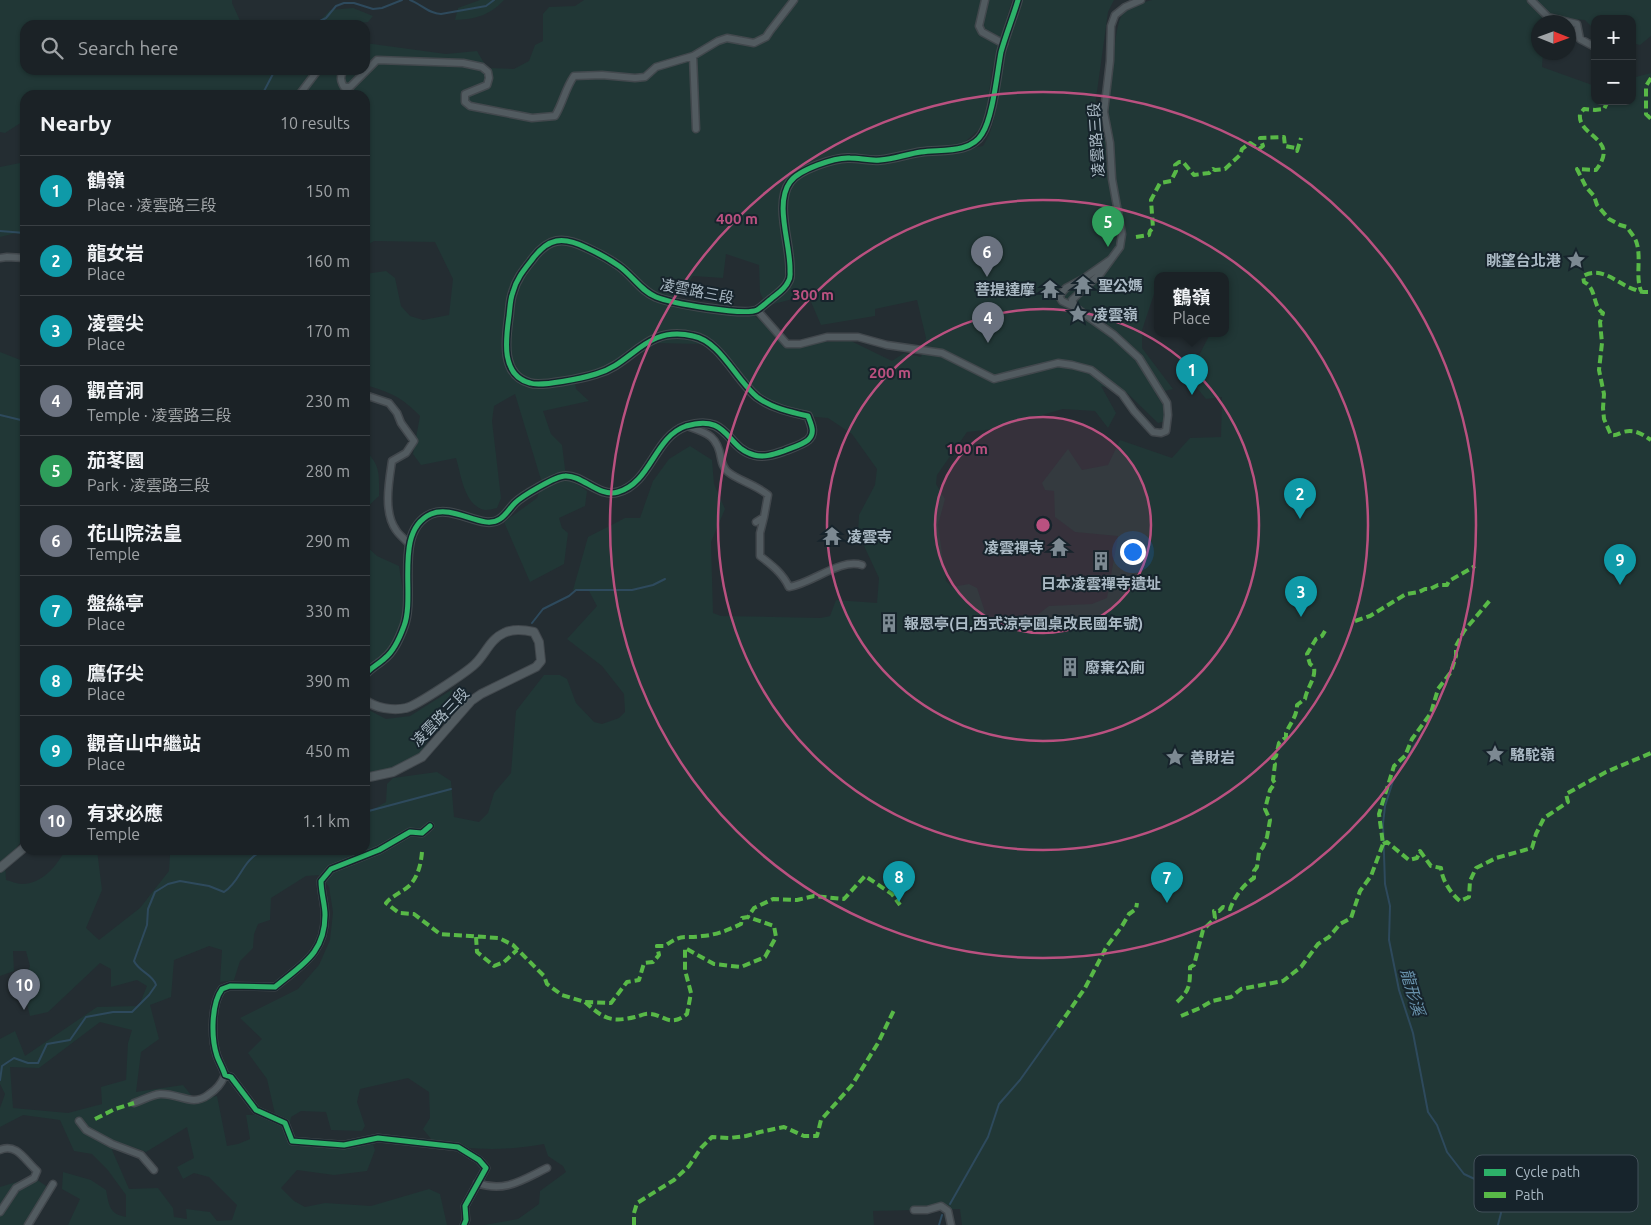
<!DOCTYPE html>
<html lang="en">
<head>
<meta charset="utf-8">
<style>
	:root { --surface:#1b2226; --page:#242a2e; --text:#f1f3f6; --muted:#a0a4a7; --line:#393f43; --accent:#0b8043 }
	body { margin:0; font-family:Ubuntu,"Noto Sans TC",sans-serif; background:var(--page); color:var(--text) }
	.controls { position:absolute; right:15px; top:15px; display:grid; overflow:hidden; border-radius:10px; box-shadow:0 1px 4px #0004 }
	.controls button { width:45px; height:45px; display:grid; place-items:center; padding:0; border:0; border-bottom:1px solid var(--line); background:var(--surface); color:var(--text); font:25px sans-serif }
	.compass { position:absolute; left:1531px; top:15px; width:45px; height:45px; border-radius:50%; background:var(--surface); box-shadow:0 1px 4px #0004; rotate:91deg }
	.you { position:absolute; left:1132px; top:551px; width:18px; height:18px; margin:-12px; border:4px solid #fff; border-radius:50%; background:#1a73e8; box-shadow:0 0 0 8px #1a73e833 }
	.badge { display:grid; place-items:center; width:32px; height:32px; border-radius:50%; background:var(--accent); color:#fff; font-size:16px; font-weight:700 }
	.pin { position:absolute; translate:-50% -41px; filter:drop-shadow(0 1px 2px #0008) }
	.pin::after { content:''; position:absolute; top:26px; width:18px; height:15px; background:inherit; clip-path:polygon(0 0,100% 0,50% 100%) }
	.popup { position:absolute; left:1154px; top:272px; width:75px; height:65px; box-sizing:border-box; display:grid; place-content:center; border-radius:10px; background:var(--surface); filter:drop-shadow(0 1px 4px #0005); font-size:16px; white-space:nowrap; color:var(--muted) }
	.popup b { font-size:19px; color:var(--text) }
	.popup::after { content:''; position:absolute; left:50%; top:100%; margin-left:-10px; border:10px solid transparent; border-top-color:var(--surface) }
	.list { margin:0; padding:0; list-style:none }
	h2 { display:flex; justify-content:space-between; align-items:center; height:65px; margin:0; padding:0 20px; font-size:21px }
	h2 small { font-size:16px; font-weight:400; color:var(--muted) }
	.list li { display:grid; grid-template-columns:32px 1fr auto; gap:15px; align-items:center; box-sizing:border-box; height:70px; padding:0 20px; border-top:1px solid var(--line) }
	.list b { display:block; font-size:19px; white-space:nowrap }
	.list p { margin:0; font-size:16px; white-space:nowrap; color:var(--muted) }
	.list em { font-size:16px; font-style:normal; color:var(--muted) }
	.icon { flex:none; width:28px; height:28px; fill:none; stroke:currentColor; stroke-width:2; stroke-linecap:round; stroke-linejoin:round }
	.map { position:relative; flex:none; width:1651px; height:1225px; overflow:hidden }
	.search { position:absolute; background:var(--surface); box-shadow:0 1px 4px #0004; left:20px; top:20px; width:350px; height:55px; display:flex; align-items:center; gap:12px; box-sizing:border-box; padding:0 18px; border-radius:15px; color:var(--muted); font-size:19px }
	.panel { position:absolute; background:var(--surface); box-shadow:0 1px 4px #0004; left:20px; top:90px; width:350px; height:765px; border-radius:15px }
	.map>svg:first-child { display:block }
	.green { fill:#213736; fill-rule:evenodd }
	.lines { fill:none; stroke-linecap:round; stroke-linejoin:round }
	.stream { stroke:#2e4a5d; stroke-width:2 }
	.minor-casing { stroke:#42484d; stroke-width:9 }
	.tertiary-casing { stroke:#42484d; stroke-width:10 }
	.minor { stroke:#525b60; stroke-width:6 }
	.tertiary { stroke:#525b60; stroke-width:8 }
	.quiet { stroke:#58b947; stroke-width:4; stroke-dasharray:8 4; stroke-linecap:butt }
	.cycleway-casing { stroke:#17242c; stroke-width:8 }
	.cycleway { stroke:#2db169; stroke-width:5 }
	.ring { fill:none; stroke:#ba5180; stroke-width:2.5 }
	.labels { text-anchor:middle; dominant-baseline:central; stroke-width:4; stroke-linejoin:round; paint-order:stroke }
	.street-label { font-size:15px; fill:#abbac5; stroke:#17242c }
	.poi-label { font-size:15px; font-weight:bold; fill:#abbac5; stroke:#17242c; text-anchor:start }
	.water-label { font-size:16px; font-style:italic; fill:#6992ac; stroke:#17242c }
	.key { fill:#17242c; stroke:#43515a; stroke-width:1 }
	.key-label { font-size:14px; fill:#abbac5 }
	.centre { fill:#ba5180; stroke:#17242c; stroke-width:2.5 }
	.ring-label { font-size:15px; text-anchor:middle; font-weight:bold; fill:#ba5180; stroke:#17242c; stroke-width:4; stroke-linejoin:round; paint-order:stroke }
</style>
</head>
<body>
<div class="map">
<svg width="1651" height="1225" viewBox="0 0 1651 1225">
	<rect width="100%" height="100%" fill="#242d32"/>
	<path class="green" d="M0,0H232V3L242,25H25V70H365V43L446,54L477,51L487,68L514,69L529,61L535,45L543,41V14L549,7L575,6L584,0H1012L992,70L985,124L959,147L972,148L983,146C1000,120 995,89 1003,59C1008,39 1016,20 1023,0H1114L1108,12L1095,106L1108,107C1112,88 1113,26 1123,13C1129,5 1142,3 1152,0H1651V36L1640,45L1632,43V19H1595V30L1585,20L1546,16L1545,22H1538V52L1543,53L1542,67L1595,86V101H1632V78L1651,73V1225H938H962L960,1209L873,1211L874,1225H484L518,1219L539,1204L540,1191L566,1172L563,1166L548,1156L544,1144C508,1151 472,1150 435,1144L423,1129L430,1118L429,1092L408,1078L360,1089L357,1102L365,1126L362,1131L331,1130L326,1112L301,1111L291,1117L289,1128L296,1138L355,1146L373,1144L375,1150L367,1171L334,1175L297,1170L281,1188L294,1201L305,1207L325,1203L371,1206L429,1189L440,1194L447,1225H68L80,1199L62,1189L63,1172L91,1180L106,1190C109,1205 109,1214 126,1217V1195L107,1169L92,1154L74,1151L60,1120L23,1115L0,1127V1108L5,1094L0,1084V1039L15,1031L25,1056L97,1007L139,1006L147,986L137,980L111,987V969L100,963L48,1012L30,1016L22,985L30,966L26,951H13L14,971L0,976V352L23,361L25,360V836L5,864L6,880C11,881 17,884 22,884C42,884 57,866 65,850H97L102,890L86,928L99,940L140,908L169,871L170,854L167,850H365V808L372,810L386,802L387,784L393,778L437,772L451,781L454,817L479,822L488,813L494,793L511,773L516,711L544,675H560L567,679L576,703L594,722L602,724L619,718L625,712L624,694L602,666L567,639L597,606L589,591L573,590L588,537L625,518H640L653,481L669,459L690,446L712,460L714,484L725,509L711,542L713,613L721,616L821,618L830,616L836,600L877,603L879,578L858,533L859,515L875,485L877,469L852,434L828,418L791,415L739,383L707,346L699,344L654,343L615,366L575,381L576,389L589,401L543,411L551,434L562,445L566,477L587,491L585,506L559,518L562,528L568,533L564,564L530,582L504,522L537,498L542,483L515,394L494,406L492,421L501,498L497,508C493,509 488,510 485,510C464,506 461,474 456,458L421,465L413,454L420,416C402,397 390,392 365,385V274L386,271L395,278L401,306L410,316L423,320L449,315L453,279L435,242L374,241L365,246V95H25V123L22,122L5,133L0,132ZM726,254L759,265L760,292L766,306L808,295L821,325L875,316V309L917,300L926,338L921,357L904,353L892,361L851,341L786,343L748,310L676,301L693,276L723,278ZM1158,276H1226V334H1210L1188,377L1206,399L1222,397L1221,437L1190,438L1172,458L1120,440L1108,465L1082,470L1068,449L1042,483L1045,490L1054,491L1055,517L1075,532L1118,536L1107,598L1092,604L1049,606L1028,622L1003,625L988,621L977,588L969,584L952,587L946,581L938,525L945,499L936,484L937,475L967,432L994,429L1063,409L1095,411L1108,428L1116,413L1101,386L1126,392L1158,423L1172,419L1155,393L1173,389L1142,348V330L1156,288H1158ZM320,875L329,887L333,912L330,940L319,965L298,989L240,1018L262,1039L248,1053L267,1079L275,1114L246,1115L250,1139L238,1144L227,1146L217,1096L195,1100L183,1085L136,1092L141,1052L159,1039L150,1005L171,997L174,960L209,946L222,950L220,982L234,980L240,961L253,948L254,934L258,924L270,920L271,898L306,876ZM100,1022L132,1030L128,1043L126,1080L101,1087L102,1104L68,1113L13,1108L10,1067L39,1068ZM187,1127L194,1158L177,1167L183,1179L194,1173L209,1177L237,1205L232,1220L217,1221L210,1212L186,1209L187,1219L174,1217L173,1208L158,1188L129,1189L112,1150L130,1146L146,1152Z
		M480,0H504C489,16 475,19 455,20L458,8Z
		M353,8L373,16L368,22L346,25H316L330,10Z
		M25,162V236L16,233L0,237V167Z
		M365,450C381,466 379,475 379,496L365,509Z
		M365,545L377,556L399,566L406,611L393,645L377,661L365,665Z
		M453,689L417,762L365,774V708L386,719L410,716Z
		M33,1177L52,1190L32,1225H0V1187Z"/>
	<g class="lines">
		<path class="stream" d="M410,0C421,4 429,14 441,14L486,6L494,0
			M312,25L326,18L336,6L344,3H354L373,9L382,8L402,0
			M262,95L275,70
			M0,231L25,233
			M0,415L25,421
			M532,623L543,609L569,596L576,590H632L653,585L665,579
			M1416,743L1393,781L1385,806L1383,824L1385,884L1390,906L1389,940L1399,990L1413,1033L1428,1112L1437,1125L1447,1152L1464,1174L1481,1182L1499,1194L1501,1213L1498,1225
			M365,812L451,789
			M0,1080L2,1066L14,1058L28,1063H38L47,1044L70,1040L86,1017L113,1012H132L149,995L156,985C153,974 139,972 134,961L147,925L148,909L155,892L168,884L180,881L209,886L224,892C242,880 241,860 264,850
			M950,1204L988,1137L999,1104L1020,1080L1057,1028
			M939,1225L942,1215"/>
		<g class="minor-casing">
			<path id="minor" d="M985,0L979,26L982,32L1004,44
				M1531,0L1548,17L1577,24L1580,39L1595,47
				M693,56L696,129
				M344,70C340,76 340,80 344,87H350L377,60L463,63L482,67L488,72L489,78L487,85L465,94V102L470,106L532,118L555,116C563,103 565,89 574,76L602,75L635,78L645,77L656,67L693,56L718,41L727,38L754,43L766,37L770,31L794,0
				M299,95L318,70
				M0,258L7,257L25,258
				M1076,308L1072,300L1101,273L1120,247L1122,234L1112,179L1110,143L1104,112L1110,61L1111,26L1115,15L1125,7L1141,0
				M757,310L787,344H800L827,337H858L887,345L942,353L994,379L1058,363L1072,365L1091,370L1122,394L1134,411L1153,432L1161,433L1166,431L1168,415L1167,403L1139,358L1114,335L1076,308L1062,301L1059,296L1066,288L1083,279L1110,260
				M365,395L389,403L397,413L401,423L414,441L406,453L392,461C389,481 383,512 396,530C399,535 405,539 409,544
				M687,426C707,433 717,435 721,458C722,463 723,468 728,472C739,481 755,484 768,495L764,517L756,522
				M764,517L760,533V556C772,565 783,574 789,587C813,583 840,558 862,565
				M430,826L422,833L410,832L379,850L331,869L321,881C321,893 325,904 325,915C325,954 301,965 275,987L230,986L222,989C211,1004 211,1038 217,1056C219,1062 223,1068 225,1075L231,1077L256,1110L285,1123L292,1141L344,1145L378,1138L458,1147L479,1160L486,1168L465,1206L466,1220L464,1225
				M134,1103C143,1100 151,1095 160,1094C179,1093 192,1107 208,1095C217,1089 221,1084 225,1075
				M79,1121L86,1130L112,1144L141,1155L154,1170
				M0,1150C17,1142 26,1162 37,1171L34,1178L16,1188L0,1212
				M477,1183C505,1193 522,1180 547,1168
				M914,1210H927L941,1206L948,1211L951,1225
				M28,1225L53,1184"/>
		</g>
		<g class="tertiary-casing">
			<path id="tertiary" d="M365,675C370,668 379,664 385,658C394,651 400,637 404,626C416,595 393,531 431,514C454,504 483,531 500,519C506,515 510,508 515,503C522,496 556,476 565,476C583,475 599,498 618,492C651,483 654,437 686,426C729,413 726,448 754,455C764,458 775,454 784,451C791,448 802,445 808,440C816,433 811,424 808,416C790,412 772,408 757,397C736,380 720,341 693,336C645,325 633,364 596,374C583,378 541,387 530,383C500,375 506,338 509,316C510,308 510,299 513,292C516,280 523,271 531,261C548,237 563,236 587,248C598,253 609,259 619,266C632,275 641,291 656,297C670,303 744,316 757,310C761,308 767,302 771,299C777,294 785,289 788,282C791,278 790,275 790,271C791,245 774,204 790,182C798,170 835,157 850,158C860,158 869,161 880,160C894,159 907,154 921,152C941,149 970,154 982,134C993,117 997,73 1001,52C1006,34 1013,17 1018,0
				M365,700C375,708 393,711 406,708C416,706 467,672 475,664C485,655 490,639 504,633C512,629 525,630 534,632L539,642L541,661L536,667L481,694L471,701L422,757L393,772L365,778
				M101,850H109
				M0,868L25,847"/>
		</g>
		<use href="#minor" class="minor"/>
		<use href="#tertiary" class="tertiary"/>
		<path class="quiet" d="M1651,78L1646,86V114L1651,119
			M1608,101L1604,109L1595,110L1584,109L1580,114C1577,137 1621,138 1596,170L1577,169L1586,187L1594,196L1597,205L1609,219L1620,225L1627,227C1630,232 1634,236 1636,241C1642,257 1635,275 1641,291
			M1136,237L1149,235L1150,231L1153,228L1151,200L1160,183L1171,181L1176,171L1175,165L1179,162H1183L1194,175L1209,173L1213,169L1215,170L1225,169L1240,155L1242,149L1250,143L1259,149L1263,146L1260,138L1284,137L1285,146L1295,148L1297,151L1301,138
			M1648,292C1644,292 1640,292 1636,290C1618,285 1603,265 1583,276L1584,282C1597,288 1592,306 1603,313L1600,322L1602,343L1599,370L1604,394L1603,408L1604,419L1611,435C1616,436 1618,434 1623,432C1635,429 1642,434 1651,440
			M1355,621L1370,616L1406,594L1419,592L1425,589H1430L1438,585H1447L1449,581L1475,566
			M1383,844L1387,842L1409,860L1417,858L1420,851L1431,866L1441,868C1442,880 1451,894 1460,901L1469,897L1470,881L1476,868L1496,858L1532,848L1536,834L1544,818L1568,802L1566,794L1606,772L1651,753
			M422,852C421,864 418,877 409,886C401,893 393,895 386,903L399,913L414,914L440,934L499,938L513,945L544,976L547,984L562,995L585,1002L611,1003L627,982L639,980L644,963L653,962L659,955L657,946H665C682,933 683,939 702,936C716,935 728,930 741,924L742,918L748,917L754,908L773,899L797,900L814,896L844,899L865,876L892,894L900,905
			M476,937L477,952L494,966L504,962L517,950
			M585,1002C603,1018 610,1023 635,1017C639,1016 646,1013 650,1014C665,1015 669,1028 687,1014L691,993L685,970V948L714,964L741,967L765,957L776,937L774,926L748,917
			M1177,1002C1190,990 1190,985 1190,967L1194,965L1203,930L1215,918L1214,911H1219L1223,907L1230,909C1235,896 1243,885 1254,878V871L1257,867L1259,852L1263,847L1267,837L1270,820L1265,809L1270,790L1275,783L1273,780L1275,764L1273,762V759L1276,756L1279,743L1286,737V733C1290,723 1297,717 1297,705L1305,699C1307,687 1316,679 1314,667L1310,664L1307,654L1316,639L1322,636L1325,631
			M1181,1016L1200,1008L1212,1001L1231,997L1241,989L1283,981L1301,967L1318,944L1329,937L1340,924L1351,918L1360,891L1371,876L1383,844L1379,814L1394,766L1405,756L1412,739L1431,713L1438,689L1451,672L1456,656V646L1464,631L1491,599
			M1058,1027L1085,988L1107,946L1122,926L1129,914L1136,909L1137,903
			M95,1119L115,1109L134,1103
			M634,1225V1213L637,1203L674,1180L689,1166L701,1148L712,1137L729,1138L746,1136L760,1132L784,1127L804,1136H817L821,1120L852,1085L878,1043L894,1010"/>
		<g class="cycleway-casing">
			<path id="cycleway" d="M365,675C370,668 379,664 385,658C394,651 400,637 404,626C416,595 393,531 431,514C454,504 483,531 500,519C506,515 510,508 515,503C522,496 556,476 565,476C583,475 599,498 618,492C651,483 654,437 686,426C729,413 726,448 754,455C764,458 775,454 784,451C791,448 802,445 808,440C816,433 811,424 808,416C790,412 772,408 757,397C736,380 720,341 693,336C645,325 633,364 596,374C583,378 541,387 530,383C500,375 506,338 509,316C510,308 510,299 513,292C516,280 523,271 531,261C548,237 563,236 587,248C598,253 609,259 619,266C632,275 641,291 656,297C670,303 744,316 757,310C761,308 767,302 771,299C777,294 785,289 788,282C791,278 790,275 790,271C791,245 774,204 790,182C798,170 835,157 850,158C860,158 869,161 880,160C894,159 907,154 921,152C941,149 970,154 982,134C993,117 997,73 1001,52C1006,34 1013,17 1018,0
				M430,826L422,833L410,832L379,850L331,869L321,881C321,893 325,904 325,915C325,954 301,965 275,987L230,986L222,989C211,1004 211,1038 217,1056C219,1062 223,1068 225,1075L231,1077L256,1110L285,1123L292,1141L344,1145L378,1138L458,1147L479,1160L486,1168L465,1206L466,1220L464,1225"/>
		</g>
		<use href="#cycleway" class="cycleway"/>
	</g>
	<circle cx="1043" cy="525" r="108" fill="#ba5180" fill-opacity=".12"/>
	<g class="ring">
		<circle cx="1043" cy="525" r="108"/>
		<circle cx="1043" cy="525" r="216"/>
		<circle cx="1043" cy="525" r="325"/>
		<circle cx="1043" cy="525" r="433"/>
	</g>
	<defs>
		<g id="sight-bare" transform="scale(1.5)"><path d="M0-6L1.8-2.2L6-1.7L2.9 1.2L3.7 5.4L0 3.3L-3.7 5.4L-2.9 1.2L-6-1.7L-1.8-2.2Z" fill="#7c8992" stroke="#17242c" stroke-width="2.5" paint-order="stroke"/></g>
		<g id="temple-bare" transform="scale(1.5)"><path d="M0-6L5-2H3V0L6.5 2.5H4V6H1.5V3h-3V6H-4V2.5H-6.5L-3 0V-2H-5Z" fill="#7c8992" stroke="#17242c" stroke-width="2.5" paint-order="stroke"/></g>
		<g id="building-bare" transform="scale(1.5)"><path d="M-4-6H4V6H1V3H-1V6H-4ZM-2.5-4.3h1.7v1.8h-1.7ZM.8-4.3h1.7v1.8H.8ZM-2.5-1h1.7V.8h-1.7ZM.8-1h1.7V.8H.8Z" fill="#7c8992" stroke="#17242c" stroke-width="2.5" paint-order="stroke"/></g>
	</defs>
	<g fill-rule="evenodd">
		<use href="#sight-bare" x="1576" y="260"/>
		<use href="#temple-bare" x="1083" y="285"/>
		<use href="#temple-bare" x="1050" y="289"/>
		<use href="#sight-bare" x="1078" y="314"/>
		<use href="#temple-bare" x="832" y="536"/>
		<use href="#temple-bare" x="1059" y="547"/>
		<use href="#building-bare" x="1101" y="561"/>
		<use href="#building-bare" x="889" y="623"/>
		<use href="#building-bare" x="1070" y="667"/>
		<use href="#sight-bare" x="1495" y="754"/>
		<use href="#sight-bare" x="1175" y="757"/>
	</g>
	<g class="labels">
		<g class="street-label">
			<text transform="translate(1096 140) rotate(-94)">凌雲路三段</text>
			<text transform="translate(697 291) rotate(11)">凌雲路三段</text>
			<text transform="translate(440 717) rotate(-46)">凌雲路三段</text>
		</g>
		<g class="poi-label">
			<text x="1561" y="260" text-anchor="end">眺望台北港</text>
			<text x="1098" y="285">聖公媽</text>
			<text x="1035" y="289" text-anchor="end">菩提達摩</text>
			<text x="1093" y="314">凌雲嶺</text>
			<text x="847" y="536">凌雲寺</text>
			<text x="1044" y="547" text-anchor="end">凌雲禪寺</text>
			<text x="1101" y="583" text-anchor="middle">日本凌雲禪寺遺址</text>
			<text x="904" y="623">報恩亭(日,西式涼亭圓桌改民國年號)</text>
			<text x="1085" y="667">廢棄公廁</text>
			<text x="1510" y="754">駱駝嶺</text>
			<text x="1190" y="757">善財岩</text>
		</g>
		<g class="water-label">
			<text transform="translate(1413 992) rotate(74)">龍形溪</text>
		</g>
	</g>
	<rect x="1474" y="1155" width="164" height="57" rx="8" class="key"/>
	<rect x="1484" y="1169" width="22" height="7" fill="#2db169"/>
	<rect x="1484" y="1192" width="22" height="6" fill="#58b947"/>
	<g class="key-label">
		<text x="1515" y="1177">Cycle path</text>
		<text x="1515" y="1200">Path</text>
	</g>
	<circle cx="1043" cy="525" r="8" class="centre"/>
	<g class="ring-label">
		<text x="737" y="224">400 m</text>
		<text x="813" y="300">300 m</text>
		<text x="890" y="378">200 m</text>
		<text x="967" y="454">100 m</text>
	</g>
</svg>
<div class="controls">
<button>+</button>
<button>−</button>
</div>
<svg class="compass" viewBox="-18 -18 36 36"><path d="M0-13l5 13h-10z" fill="#e53935"/><path d="M0 13l5-13h-10z" fill="#a0a4a7"/></svg>
<div class="you"></div>
<div class="pin badge" style="left:1192px;top:395px;background:#0f9aa8">1</div>
<div class="popup"><b>鶴嶺</b>Place</div>
<div class="pin badge" style="left:1300px;top:519px;background:#0f9aa8">2</div>
<div class="pin badge" style="left:1301px;top:617px;background:#0f9aa8">3</div>
<div class="pin badge" style="left:988px;top:343px;background:#6b7280">4</div>
<div class="pin badge" style="left:1108px;top:247px;background:#2e9e5b">5</div>
<div class="pin badge" style="left:987px;top:277px;background:#6b7280">6</div>
<div class="pin badge" style="left:1167px;top:903px;background:#0f9aa8">7</div>
<div class="pin badge" style="left:899px;top:902px;background:#0f9aa8">8</div>
<div class="pin badge" style="left:1620px;top:585px;background:#0f9aa8">9</div>
<div class="pin badge" style="left:24px;top:1010px;background:#6b7280">10</div>
<div class="search"><svg class="icon" aria-label="search" viewBox="0 0 24 24"><circle cx="10" cy="10" r="6"/><path d="M15 15l6 6"/></svg>Search here</div>
<section class="panel">
<h2>Nearby<small>10 results</small></h2>
<ul class="list">
<li><span class="badge" style="background:#0f9aa8">1</span><div><b>鶴嶺</b><p>Place · 凌雲路三段</p></div><em>150 m</em></li>
<li><span class="badge" style="background:#0f9aa8">2</span><div><b>龍女岩</b><p>Place</p></div><em>160 m</em></li>
<li><span class="badge" style="background:#0f9aa8">3</span><div><b>凌雲尖</b><p>Place</p></div><em>170 m</em></li>
<li><span class="badge" style="background:#6b7280">4</span><div><b>觀音洞</b><p>Temple · 凌雲路三段</p></div><em>230 m</em></li>
<li><span class="badge" style="background:#2e9e5b">5</span><div><b>茄苳園</b><p>Park · 凌雲路三段</p></div><em>280 m</em></li>
<li><span class="badge" style="background:#6b7280">6</span><div><b>花山院法皇</b><p>Temple</p></div><em>290 m</em></li>
<li><span class="badge" style="background:#0f9aa8">7</span><div><b>盤絲亭</b><p>Place</p></div><em>330 m</em></li>
<li><span class="badge" style="background:#0f9aa8">8</span><div><b>鷹仔尖</b><p>Place</p></div><em>390 m</em></li>
<li><span class="badge" style="background:#0f9aa8">9</span><div><b>觀音山中繼站</b><p>Place</p></div><em>450 m</em></li>
<li><span class="badge" style="background:#6b7280">10</span><div><b>有求必應</b><p>Temple</p></div><em>1.1 km</em></li>
</ul>
</section>
</div>
</body>
</html>
